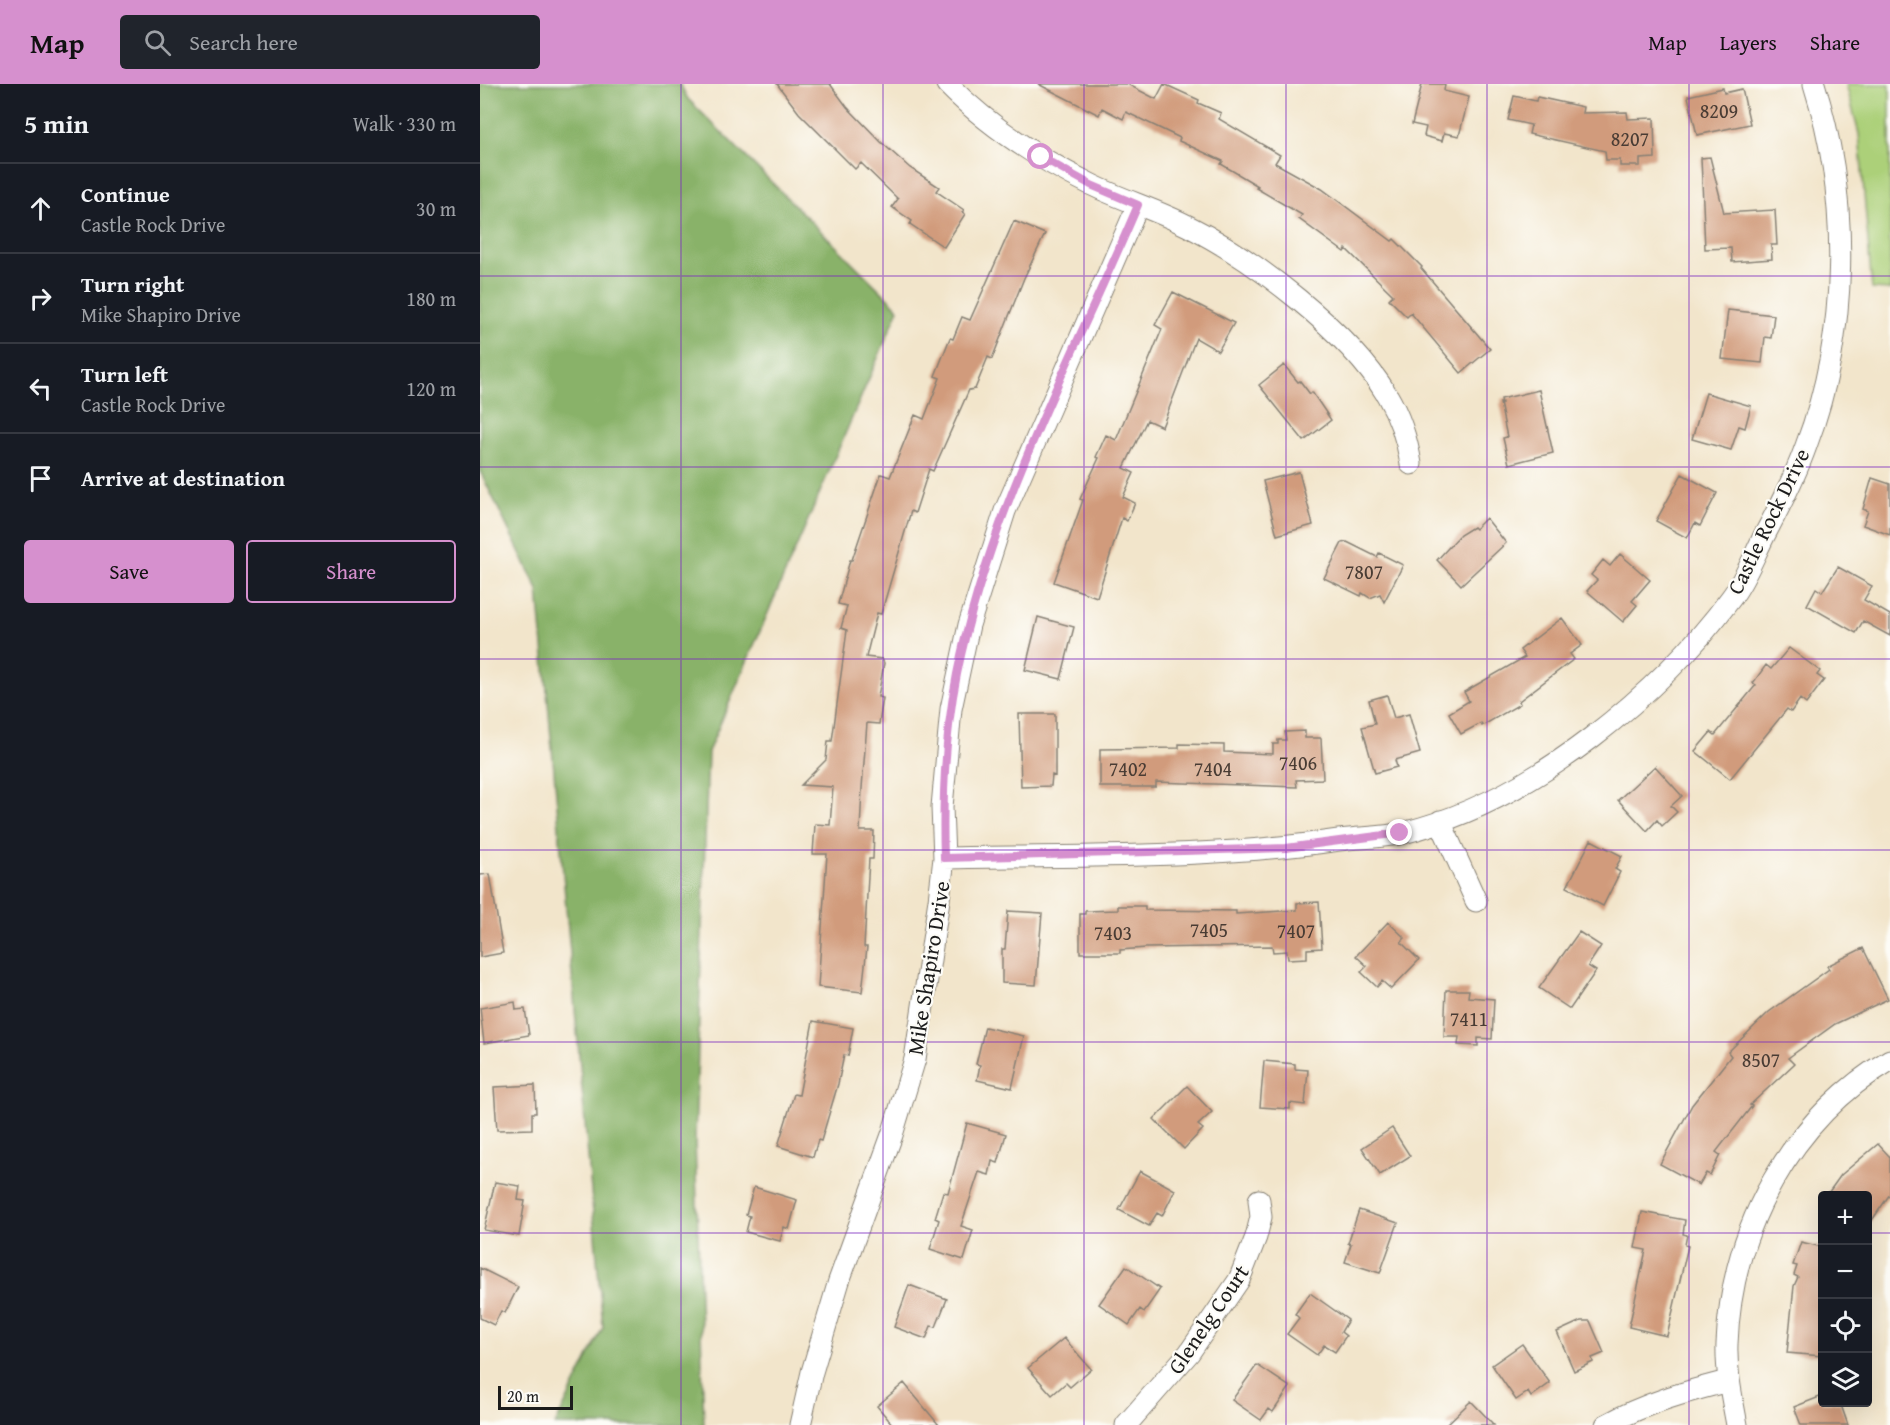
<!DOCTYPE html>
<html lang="en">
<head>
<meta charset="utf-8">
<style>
	:root { --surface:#171b24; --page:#20242c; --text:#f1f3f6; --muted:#9ea1a6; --line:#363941; --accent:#d690ce }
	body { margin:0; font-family:"Gentium Book Plus",serif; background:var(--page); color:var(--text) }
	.controls { position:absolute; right:18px; bottom:18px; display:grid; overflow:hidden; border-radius:6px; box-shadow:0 6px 24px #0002 }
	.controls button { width:54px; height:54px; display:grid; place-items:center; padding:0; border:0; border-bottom:2px solid var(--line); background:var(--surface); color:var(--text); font:30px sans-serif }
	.scale { position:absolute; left:18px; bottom:15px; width:75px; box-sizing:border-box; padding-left:6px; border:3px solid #1c1c1c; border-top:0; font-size:16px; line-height:21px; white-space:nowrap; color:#1c1c1c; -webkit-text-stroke:4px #fdfcf7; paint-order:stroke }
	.stop { position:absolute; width:18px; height:18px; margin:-14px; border:4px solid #d690ce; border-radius:50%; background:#fff }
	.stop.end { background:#d690ce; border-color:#fff; box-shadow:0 2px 6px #0008 }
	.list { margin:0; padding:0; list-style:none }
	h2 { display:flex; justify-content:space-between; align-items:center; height:78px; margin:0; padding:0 24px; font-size:26px }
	h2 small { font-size:20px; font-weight:400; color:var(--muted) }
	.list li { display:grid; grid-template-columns:39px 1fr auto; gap:18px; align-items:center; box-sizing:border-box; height:90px; padding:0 24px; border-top:2px solid var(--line) }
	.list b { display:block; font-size:22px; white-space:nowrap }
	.list p { margin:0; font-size:20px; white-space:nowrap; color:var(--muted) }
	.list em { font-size:20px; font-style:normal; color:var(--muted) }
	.actions { display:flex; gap:12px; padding:18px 24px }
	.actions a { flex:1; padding:14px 0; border:2px solid var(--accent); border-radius:6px; text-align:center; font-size:21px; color:var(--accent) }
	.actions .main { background:var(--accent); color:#111 }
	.icon { flex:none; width:33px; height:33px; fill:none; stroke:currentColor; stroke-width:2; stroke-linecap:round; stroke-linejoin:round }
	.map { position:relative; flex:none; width:1410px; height:1341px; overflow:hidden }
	header { display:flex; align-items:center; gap:36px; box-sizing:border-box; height:84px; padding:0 30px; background:var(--accent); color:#111 }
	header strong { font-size:28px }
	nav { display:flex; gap:33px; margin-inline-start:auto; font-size:21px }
	.search { width:420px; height:54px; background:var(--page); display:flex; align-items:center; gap:15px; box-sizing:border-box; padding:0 21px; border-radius:6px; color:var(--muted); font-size:22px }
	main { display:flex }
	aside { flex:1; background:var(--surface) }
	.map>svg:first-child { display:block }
	.green { fill:#acd079; stroke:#64764a; stroke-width:1.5 }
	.forest { fill:#89b269; stroke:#526742; stroke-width:1.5 }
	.building { fill:#d19b7b }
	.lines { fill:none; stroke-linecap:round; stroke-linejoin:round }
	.street-casing { stroke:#878074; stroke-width:23 }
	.street { stroke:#fff; stroke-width:21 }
	.route { stroke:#d690ce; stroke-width:8 }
	.grid { fill:none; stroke:#7b2cbf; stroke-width:1.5; stroke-opacity:0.55 }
	.labels { text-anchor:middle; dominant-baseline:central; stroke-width:4.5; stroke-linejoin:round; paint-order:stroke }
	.number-label { font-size:20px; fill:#493c34 }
	.street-label { font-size:22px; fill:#1c1c1c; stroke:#fdfcf7 }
</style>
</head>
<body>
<header>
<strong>Map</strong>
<div class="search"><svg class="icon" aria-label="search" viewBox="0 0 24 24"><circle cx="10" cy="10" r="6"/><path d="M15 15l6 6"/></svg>Search here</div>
<nav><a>Map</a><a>Layers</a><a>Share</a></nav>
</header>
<main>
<aside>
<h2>5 min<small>Walk · 330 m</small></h2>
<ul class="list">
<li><svg class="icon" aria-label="ahead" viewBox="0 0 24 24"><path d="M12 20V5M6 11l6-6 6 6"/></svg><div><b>Continue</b><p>Castle Rock Drive</p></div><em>30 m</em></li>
<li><svg class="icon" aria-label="right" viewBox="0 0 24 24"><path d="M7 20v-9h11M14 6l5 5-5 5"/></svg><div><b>Turn right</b><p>Mike Shapiro Drive</p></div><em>180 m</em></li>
<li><svg class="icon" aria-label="left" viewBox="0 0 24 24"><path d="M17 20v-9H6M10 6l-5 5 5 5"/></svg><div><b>Turn left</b><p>Castle Rock Drive</p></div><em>120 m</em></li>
<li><svg class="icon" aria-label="arrive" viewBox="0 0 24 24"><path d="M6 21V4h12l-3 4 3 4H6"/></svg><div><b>Arrive at destination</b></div></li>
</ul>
<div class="actions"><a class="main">Save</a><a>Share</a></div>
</aside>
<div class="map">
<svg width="1410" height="1341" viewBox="0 0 1410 1341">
	<rect width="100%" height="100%" fill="#fdfcf7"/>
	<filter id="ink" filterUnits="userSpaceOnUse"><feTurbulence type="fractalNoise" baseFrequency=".0167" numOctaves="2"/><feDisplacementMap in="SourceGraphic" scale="12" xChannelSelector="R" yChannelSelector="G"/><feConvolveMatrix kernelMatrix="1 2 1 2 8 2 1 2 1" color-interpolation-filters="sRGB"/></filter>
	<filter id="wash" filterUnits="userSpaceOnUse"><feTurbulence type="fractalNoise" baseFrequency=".008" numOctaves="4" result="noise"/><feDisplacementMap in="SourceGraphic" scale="24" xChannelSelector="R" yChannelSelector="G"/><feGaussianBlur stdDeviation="1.35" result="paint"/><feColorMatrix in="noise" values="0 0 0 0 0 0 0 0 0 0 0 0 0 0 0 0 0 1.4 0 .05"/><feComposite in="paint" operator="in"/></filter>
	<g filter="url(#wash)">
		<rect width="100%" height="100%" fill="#f2e5cb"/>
		<path class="green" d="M1366,0H1410V206L1392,205L1379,50Z"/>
		<path class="forest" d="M0,0H200L208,15L419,225L228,668L215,1055L224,1341H75L123,1243L58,506L0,387Z"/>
		<g id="blocks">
			<path class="building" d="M297,0H350L367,23L401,58L430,84L459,103L456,107L484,126L482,128L485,130L464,163L430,140L432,137L412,123L418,115L381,79L375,85L319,29Z
				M558,0H647L676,15L684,0L719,16L718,19L741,29L739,35L800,71L795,79L842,105L912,157L914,155L942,183L941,184L1010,265L981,289L931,229L927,233L909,215L913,211L866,165L864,168L819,135L822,131L776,104L778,102L741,80L743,77L699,57L700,54L646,28L643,35L622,24L619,31Z
				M942,0H965L964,7L989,13L979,52L964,49L962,57L944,52L946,43L932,40Z
				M1243,4L1244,9L1262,5L1270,40L1217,51L1208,12Z
				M1034,12L1056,17L1057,13L1103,23L1102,29L1147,28L1148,35L1174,34L1175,74L1160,75V82H1140V76H1126L1125,67L1049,50L1051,41L1028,36Z
				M1230,73L1244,129L1295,126L1297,161H1291L1292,175L1252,178L1251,164L1225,165L1221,74Z
				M534,137L565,150L544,194L512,275L508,273L495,305L489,306L453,387L449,385L435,429L431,427L401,530L397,529L386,573L402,575L404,579L398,613L403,614L399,640L387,639L382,704L380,747H394L393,775H389L384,863H387L382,908L338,903L347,770H333L335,740L350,741L353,703L321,701L346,676L348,657H352L367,546L361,544L367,522L358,520L370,476H372L401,390L410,393L435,331L444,335L460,294L455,292L470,254L473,255L482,233L490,236Z
				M693,208L754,239L738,267L716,254L682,343L667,336L644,384L654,389L643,413L655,419L647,437L642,434L617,513L574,498L603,416L600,415L619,374L616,373L626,351L636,356L682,245L675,241Z
				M1248,226L1294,231L1291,254L1285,253L1282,279L1242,275Z
				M804,281L818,298L820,297L830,310L832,308L851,336L824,357L779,301Z
				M1059,306L1073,369L1029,380L1023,354L1027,353L1020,319H1022L1021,315Z
				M1226,309L1271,322L1265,344L1259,342L1251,366L1212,355Z
				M819,388L833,441L797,451L783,397Z
				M1202,390L1237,409L1220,442L1215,439L1207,454L1176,437Z
				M1392,394L1410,400V451L1383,441L1388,427L1383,425Z
				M1006,434L1026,459L981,501L957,476L980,451L993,443L995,445Z
				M867,458L897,473L899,469L923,481L904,518L900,510L890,514L882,509L881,512L844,494L862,459Z
				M1140,470L1170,496L1152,517L1157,521L1143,538L1107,507L1117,496L1111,491L1123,476L1130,482Z
				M1358,483L1392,502L1384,516L1410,531V552L1383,537L1376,549L1327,521L1336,504L1342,508Z
				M558,533L594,543L581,595L545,586Z
				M1082,534L1102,561L1090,570L1094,575L1039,617L1040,620L1002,642L1001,639L981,650L969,629L989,617L984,608L1045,573L1040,566Z
				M1309,564L1340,587L1337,591L1344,596L1326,620L1320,615L1311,628L1307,625L1250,695L1215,667L1231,648L1235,651L1276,601L1273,599L1286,581L1291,585Z
				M907,611L914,634L929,630L940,669L915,676L917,683L895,689L882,643L895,640L889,616Z
				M539,630H575V692L572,691L571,702L541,703Z
				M825,647V654H841L843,695L816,696L817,703L676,698V703H620V665L699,664V660L744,661V668L793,670V660H798V656H806L805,648Z
				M1175,682L1202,712L1191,722L1197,728L1182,742L1177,736L1167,747L1138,716Z
				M1111,756L1142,772L1135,785L1140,788L1123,822L1087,803Z
				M10,790L23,869L0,873V791Z
				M839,818L842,864L827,865V874L808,875L807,867L793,868L792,862L666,864L640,866V869H600V830H605V827L638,826V822H665V826L756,827V830L817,826V819Z
				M528,827L562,829L556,901L522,899V865H525Z
				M908,838L925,854L921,858L939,876L911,905L902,897L897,903L881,888L887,882L876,872Z
				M1099,848L1121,862L1108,882L1116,887L1090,925L1059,904Z
				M1383,864L1408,915L1355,940L1308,974L1314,980L1270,1021L1272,1022L1236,1068L1240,1071L1230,1091L1226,1089L1219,1101L1180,1080L1212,1021L1251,972L1248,968L1289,928L1349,885L1347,882Z
				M966,906H989L988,913L1014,915L1012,955L998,954V962L978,961L979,953H964Z
				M35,918L36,926L45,925L49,951L4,959L0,924Z
				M333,937L373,944L368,972L364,971L358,1000L341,1057L338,1056L333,1073L298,1062L314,1010L319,1011Z
				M505,943L544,952L532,1004L497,996L500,981L496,980Z
				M784,977L815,980V985L828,986L825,1021L810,1019V1025L780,1023Z
				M55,1001L56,1029H52V1045L17,1046L14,1003Z
				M707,1002L732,1028L718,1041L723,1045L704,1065L674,1035Z
				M487,1039L526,1050L518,1079L512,1077L509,1091L499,1088L481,1142L493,1146L484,1176L450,1165L459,1136L455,1134L463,1108L468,1109Z
				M912,1044L930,1072L900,1091L882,1064Z
				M1398,1060L1410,1073V1110L1388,1142V1112H1346L1361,1091Z
				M660,1087L695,1106L682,1132L677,1129L669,1142L639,1126Z
				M15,1098L40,1102L38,1116L45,1117L39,1152L4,1146Z
				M274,1103L317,1116L309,1145L304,1143L300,1157L266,1148L270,1132L266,1131Z
				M879,1126L918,1139L900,1189L865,1178L871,1160L868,1159Z
				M1162,1128L1205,1136L1203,1150L1207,1151L1205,1161L1208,1162L1187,1252L1149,1243L1166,1166L1155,1164Z
				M1321,1158L1342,1163V1272L1307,1269L1314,1202L1318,1193L1314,1191L1317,1182L1313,1181Z
				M646,1182L680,1205L664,1228L660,1225L649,1241L619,1220Z
				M0,1184L38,1203L25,1229L21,1227L14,1241L0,1234Z
				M429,1201L467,1215L456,1243L451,1242L446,1255L414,1243Z
				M830,1209L868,1236L861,1248L866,1252L855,1268L844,1261L837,1271L807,1250L819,1234L815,1230Z
				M1101,1237H1110L1124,1269L1112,1274L1113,1278L1094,1287L1077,1248Z
				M584,1254L611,1285L590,1303L586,1299L572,1311L548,1284Z
				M1042,1260L1070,1299L1051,1313L1048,1308L1036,1316L1012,1281Z
				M777,1281L810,1303L793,1328L789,1325L781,1336L752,1316Z
				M424,1299L459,1341H413L397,1322Z
				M1342,1312V1318H1360L1368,1341H1321L1314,1323Z
				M991,1317L1014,1341H966Z"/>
		</g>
	</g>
	<g filter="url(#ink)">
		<use href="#blocks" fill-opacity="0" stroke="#878074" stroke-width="1.5"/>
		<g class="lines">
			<g class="street-casing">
				<path id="street" d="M467,0C508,42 559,75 612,101C643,116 677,126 708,142C774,175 869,248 907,311C920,333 927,355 931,380
					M960,737L996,817
					M464,774C595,771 729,775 859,756C880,753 902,754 923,749C991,732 1056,696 1111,654C1163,614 1212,567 1251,514C1265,496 1274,472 1284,452C1300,422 1315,393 1326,362C1369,249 1370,114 1334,0
					M320,1341L332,1288L359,1197L412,1051L435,975L459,816L464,774L462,723L471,625L489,541L525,427L658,121
					M646,1341L709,1269L759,1196L776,1153L781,1133L779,1116
					M1126,1341C1165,1319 1205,1308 1248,1297
					M1257,1341C1252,1314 1246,1287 1247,1260C1251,1145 1311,1035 1410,976"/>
			</g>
			<use href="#street" class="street"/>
		</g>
	</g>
	<g class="lines" filter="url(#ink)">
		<path class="route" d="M561,73L611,101L658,121C593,274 510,425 477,590C465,651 462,712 464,774L806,764L920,749"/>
	</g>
	<path class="grid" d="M201,0V1341M403,0V1341M604,0V1341M806,0V1341M1007,0V1341M1209,0V1341M0,192H1410M0,383H1410M0,575H1410M0,766H1410M0,958H1410M0,1149H1342M1388,1149H1410"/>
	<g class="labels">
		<g class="number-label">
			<text x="1239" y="26">8209</text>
			<text x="1150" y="54">8207</text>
			<text x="884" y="487">7807</text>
			<text x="818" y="678">7406</text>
			<text x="648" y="684">7402</text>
			<text x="733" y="684">7404</text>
			<text x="729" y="845">7405</text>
			<text x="816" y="846">7407</text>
			<text x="633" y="848">7403</text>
			<text x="989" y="934">7411</text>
			<text x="1281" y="975">8507</text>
		</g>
		<g class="street-label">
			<text transform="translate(1288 437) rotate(-64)">Castle Rock Drive</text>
			<text transform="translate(448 884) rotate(-81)">Mike Shapiro Drive</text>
			<text transform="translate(728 1235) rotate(-56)">Glenelg Court</text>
		</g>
	</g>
</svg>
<div class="controls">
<button>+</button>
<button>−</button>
<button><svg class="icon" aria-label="locate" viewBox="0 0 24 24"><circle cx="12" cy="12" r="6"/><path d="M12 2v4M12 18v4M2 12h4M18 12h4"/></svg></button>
<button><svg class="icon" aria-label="layers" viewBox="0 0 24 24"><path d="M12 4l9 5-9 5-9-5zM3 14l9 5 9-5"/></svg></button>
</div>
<div class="scale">20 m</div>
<div class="stop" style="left:561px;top:73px"></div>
<div class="stop end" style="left:920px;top:749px"></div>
</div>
</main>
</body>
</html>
